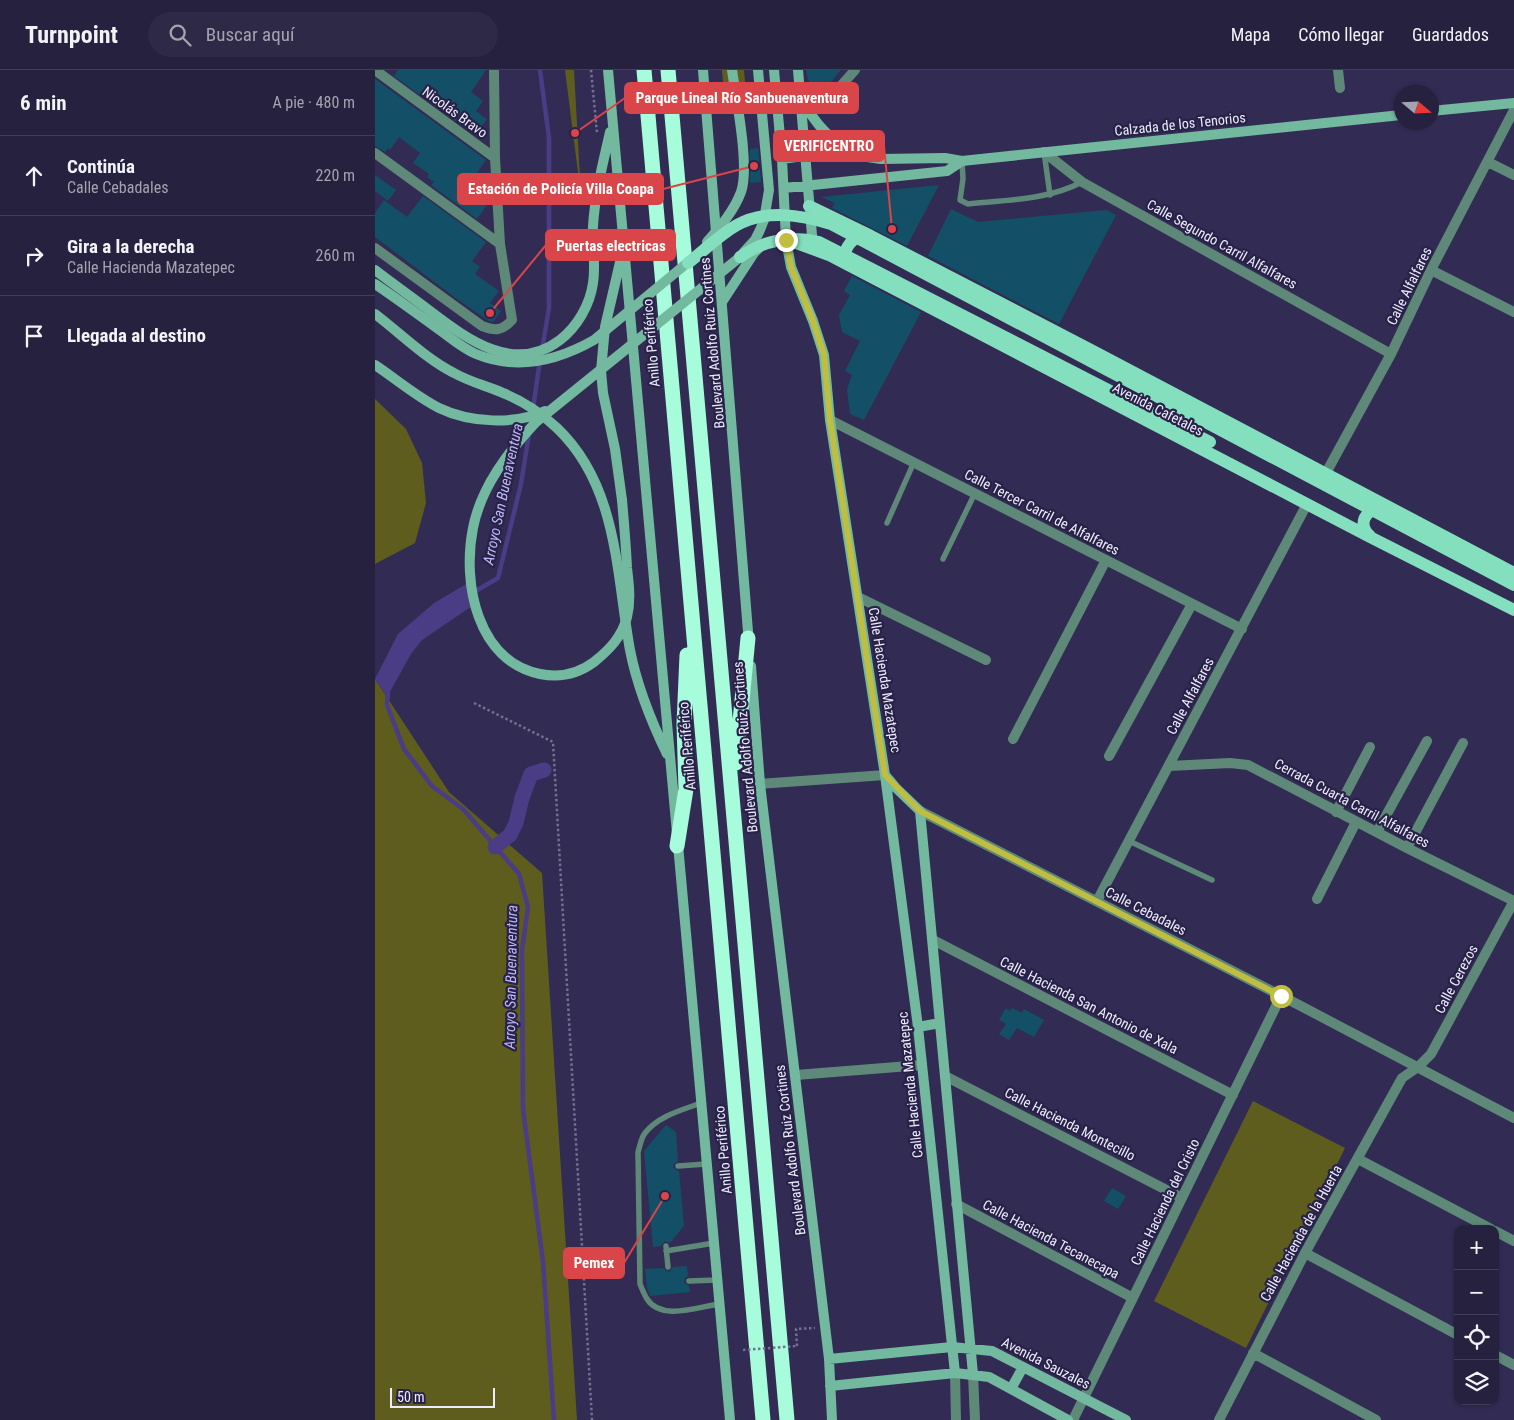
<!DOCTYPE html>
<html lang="es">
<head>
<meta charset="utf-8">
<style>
	:root { --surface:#26213f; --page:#2e2946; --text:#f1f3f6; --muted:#a4a3b0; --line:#423e59 }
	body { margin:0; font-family:"Roboto Condensed",sans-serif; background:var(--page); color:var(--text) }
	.controls { position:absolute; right:15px; bottom:15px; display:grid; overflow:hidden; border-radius:10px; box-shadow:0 1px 4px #0004 }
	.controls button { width:45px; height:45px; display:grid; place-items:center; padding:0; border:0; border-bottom:1px solid var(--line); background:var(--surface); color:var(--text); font:25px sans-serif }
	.compass { position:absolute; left:1019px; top:15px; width:45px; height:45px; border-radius:50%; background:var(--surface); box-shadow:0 1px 4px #0004; rotate:109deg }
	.scale { position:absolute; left:15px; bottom:12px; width:105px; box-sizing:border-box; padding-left:5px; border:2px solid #edecfc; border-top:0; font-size:14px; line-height:18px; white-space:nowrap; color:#edecfc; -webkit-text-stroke:4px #282248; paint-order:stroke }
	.stop { position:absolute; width:15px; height:15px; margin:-11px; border:4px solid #c0be41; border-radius:50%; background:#fff }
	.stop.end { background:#c0be41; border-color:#fff; box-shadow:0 1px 5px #0008 }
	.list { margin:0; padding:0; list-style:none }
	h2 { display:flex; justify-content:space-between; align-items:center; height:65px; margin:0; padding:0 20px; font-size:21px }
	h2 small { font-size:16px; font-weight:400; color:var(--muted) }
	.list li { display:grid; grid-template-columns:32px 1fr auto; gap:15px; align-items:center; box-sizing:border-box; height:80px; padding:0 20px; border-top:1px solid var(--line) }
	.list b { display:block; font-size:19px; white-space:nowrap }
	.list p { margin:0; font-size:16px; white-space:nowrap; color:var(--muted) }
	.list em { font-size:16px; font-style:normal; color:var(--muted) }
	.icon { flex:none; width:28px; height:28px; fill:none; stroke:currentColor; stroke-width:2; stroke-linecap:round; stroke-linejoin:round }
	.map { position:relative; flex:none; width:1139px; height:1350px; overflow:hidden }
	header { display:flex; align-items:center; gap:30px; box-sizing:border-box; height:70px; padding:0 25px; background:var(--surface); border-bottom:1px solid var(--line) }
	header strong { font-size:24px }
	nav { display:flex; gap:28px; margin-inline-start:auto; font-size:18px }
	.search { width:350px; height:45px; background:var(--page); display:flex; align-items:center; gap:12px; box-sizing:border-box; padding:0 18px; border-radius:28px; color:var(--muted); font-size:19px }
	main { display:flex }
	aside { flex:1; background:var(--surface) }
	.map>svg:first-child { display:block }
	.green { fill:#5e5d1d }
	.water { fill:#4a3c85 }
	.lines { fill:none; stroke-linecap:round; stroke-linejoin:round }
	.stream { stroke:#4a3c85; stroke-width:4.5 }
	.canal { stroke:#4a3c85; stroke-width:15 }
	.building { fill:#135067 }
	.path { stroke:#74708f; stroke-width:2.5; stroke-dasharray:2.5 2.5; stroke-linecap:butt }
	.lane { stroke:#5e8978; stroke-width:5.5 }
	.street { stroke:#5e8978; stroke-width:10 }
	.secondary { stroke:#73b99f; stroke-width:10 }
	.primary { stroke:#83dfbd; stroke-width:12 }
	.highway { stroke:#a6fcdb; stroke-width:15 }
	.path-bridge { stroke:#74708f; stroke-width:2.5; stroke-dasharray:2.5 2.5; stroke-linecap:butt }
	.secondary-bridge { stroke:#73b99f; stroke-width:10 }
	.primary-bridge { stroke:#83dfbd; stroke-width:12 }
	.route { stroke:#c0be41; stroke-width:6 }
	.labels { text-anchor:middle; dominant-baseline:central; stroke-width:4.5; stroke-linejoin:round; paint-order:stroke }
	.street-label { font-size:14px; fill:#edecfc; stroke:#282248 }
	.water-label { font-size:15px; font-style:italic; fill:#beb8f8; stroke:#282248 }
	.leader { fill:none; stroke:#d94548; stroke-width:2 }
	.callout-dot { fill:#d94548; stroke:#282248; stroke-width:2 }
	.callout { fill:#d94548; stroke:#d94548; stroke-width:2 }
	.callout-label { font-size:15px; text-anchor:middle; font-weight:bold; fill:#fff }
</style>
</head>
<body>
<header>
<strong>Turnpoint</strong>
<div class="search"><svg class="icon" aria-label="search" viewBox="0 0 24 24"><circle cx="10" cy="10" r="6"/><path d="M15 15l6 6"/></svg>Buscar aquí</div>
<nav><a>Mapa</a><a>Cómo llegar</a><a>Guardados</a></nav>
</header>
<main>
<aside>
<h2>6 min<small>A pie · 480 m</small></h2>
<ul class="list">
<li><svg class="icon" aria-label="ahead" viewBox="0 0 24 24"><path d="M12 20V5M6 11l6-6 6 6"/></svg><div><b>Continúa</b><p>Calle Cebadales</p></div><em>220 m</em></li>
<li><svg class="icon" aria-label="right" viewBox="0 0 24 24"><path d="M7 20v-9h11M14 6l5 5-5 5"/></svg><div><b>Gira a la derecha</b><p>Calle Hacienda Mazatepec</p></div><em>260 m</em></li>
<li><svg class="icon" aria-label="arrive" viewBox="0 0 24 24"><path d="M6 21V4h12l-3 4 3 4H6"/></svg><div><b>Llegada al destino</b></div></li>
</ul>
</aside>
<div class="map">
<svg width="1139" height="1350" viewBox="0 0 1139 1350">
	<rect width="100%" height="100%" fill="#322c54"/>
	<path class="green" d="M190,0H199L206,126Z
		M347,0H369L372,34L350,36Z
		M0,329L31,359L47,393L51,433L40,473L0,494Z
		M0,609L74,722L167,803L202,1350H0Z
		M878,1031L970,1078L871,1278L779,1231Z"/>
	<path class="water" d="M93,513L100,534L47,570L36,584L12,627L0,609L23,564L59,533Z"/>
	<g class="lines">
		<path class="stream" d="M165,0L174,68V238L167,280
			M158,339L165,290
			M99,522L123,508L146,414L154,364
			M13,623L12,635L29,679L57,716L88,739L144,804L153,837L147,880L148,1039L168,1192L179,1350"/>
		<path class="canal" d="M120,777L135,765L141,753L147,728L156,704L169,700"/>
	</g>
	<path class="building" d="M23,0H111L96,22L108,31L101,41L112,49L100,65L19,6Z
		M431,0H466L451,18L436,20Z
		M0,9L111,90L94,114L105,122L102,127L112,135L102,149L56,115L59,112L52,107L54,104L38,93L45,83L24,67L15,80L13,78L10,82L0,76Z
		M383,78L386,112L375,113V79Z
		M0,105L21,120L13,131L0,121Z
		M564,115L532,176L457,138L460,133L446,127Z
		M48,126L111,172L97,191L105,197L100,204L124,221L115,233L126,241L118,252L114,251L82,229L0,167V143L9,130L32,147Z
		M576,139L603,152L731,140L741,145L684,254L553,186Z
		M477,206L546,242L489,350L475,344L472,319L477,305L470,301L485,271L467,262L464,245L475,225L469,221Z
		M631,938L635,941L637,938L647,943L649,939L669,950L659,967L642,958L634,970L624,964L631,954L624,950Z
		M291,1055L301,1062L303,1091L299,1094L298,1097L301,1100L304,1101L309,1156L295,1173L290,1171L286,1176L278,1177L269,1081Z
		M737,1118L751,1126L743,1139L729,1131Z
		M312,1196L313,1206L310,1208L309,1212L314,1216L315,1222L275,1226L272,1218L270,1199L288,1198L291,1201L294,1202L298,1197Z"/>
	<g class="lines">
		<path class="path" d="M216,0L222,63
			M99,633L178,672L217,1350
			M422,1276L421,1259L440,1258"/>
		<path class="lane" d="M669,82L675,125
			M587,91L588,109L585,130L593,134C631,130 673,130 707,112
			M512,453L539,392
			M568,489L600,423
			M754,771L837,810
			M326,1033C307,1040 283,1046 270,1063C266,1068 265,1076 263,1082L265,1214C267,1219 269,1224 272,1229C286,1251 323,1237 344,1234
			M303,1096L331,1094
			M291,1176L293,1197
			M291,1181L339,1173
			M314,1211L342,1210"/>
		<path class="street" d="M0,0L120,88
			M963,0L965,18
			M457,26L480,0
			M669,82L707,112L1016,284
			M0,83L125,174
			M1113,92L1139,105
			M0,178L107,256C120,261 127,261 137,250L125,174L120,88L119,0
			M1056,200L1139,242
			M455,350L867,559
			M951,403L1016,284L1056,200L1139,40
			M483,527L611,590
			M638,669L731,490
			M734,686L817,534
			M794,696L855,693L873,695L1032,778L1139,831
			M385,714L510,705
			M545,741L922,934L1139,1048
			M961,742L995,677
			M1002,762L1052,671
			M1032,778L1088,673
			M942,829L981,752
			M722,831L932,434
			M558,870L858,1025
			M421,1005L547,995
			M570,1006L807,1128
			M983,1089L1116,1159
			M581,1134L758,1228
			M1120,1161L1139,1171
			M930,1183L1083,1265
			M878,1283L1001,1350
			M1120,1285L1139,1295
			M580,1303L581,1350
			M598,1304L600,1350
			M698,1350L906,926
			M844,1350L930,1183L1027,1008L1043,997L1056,984L1139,831"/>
		<path class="secondary" d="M233,0L355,1350
			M328,0L374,574
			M399,0L407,89L411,170L416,197L438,251L449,285L455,350L510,705L543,957L580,1303
			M423,0L438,177
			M428,30C439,53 457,72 480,82
			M1056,41L1139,33
			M407,89L458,82L506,89L570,88L587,91L1026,45
			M409,118L572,101L587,91
			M369,182L380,170L385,160L389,150L394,120L383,0
			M246,188L230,257L226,301L228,323L240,379L247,430
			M0,200C18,214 37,227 55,241C92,269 139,305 185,270C202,257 215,235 218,213C221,194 217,174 218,156C220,124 228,93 235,62
			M347,232L379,183L384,178
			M0,244C25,263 51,289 79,303C95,312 112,316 128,323C148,331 166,343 182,358C243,416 241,503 255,580C262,616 276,651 292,684
			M376,596L385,714L454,1289L457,1350
			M510,705L521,718L545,741L598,1304
			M543,957L565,953
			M454,1289L577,1277L617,1281L751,1350
			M455,1316L580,1303L614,1307L693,1350
			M636,1319L648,1297"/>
		<path class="primary" d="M434,136L496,166L720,282L1139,503
			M416,171L454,185L997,468L1139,540
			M472,193L469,186C472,174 478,167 491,166
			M995,466C982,454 990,439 1007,438"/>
		<path class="highway" d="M269,0L388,1350
			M293,0L412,1350
			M361,693L373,568
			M302,776L311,719L309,654L312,585"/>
		<path class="path-bridge" d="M368,1280L422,1276"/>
		<path class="secondary-bridge" d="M332,172C345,157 359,141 366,122C375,97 361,28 357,0
			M0,214C22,229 44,245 66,261C77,269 89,279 101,284C142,301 182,291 219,270L317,189
			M0,295C21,309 42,327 64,338C95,353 140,355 170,341
			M247,430C249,453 251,475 252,498C254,514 256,531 252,547C247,567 234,580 219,592C203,604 185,608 165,604C102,591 87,513 98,458C106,417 133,382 161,352L365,187"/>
		<path class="primary-bridge" d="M365,187C389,170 415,165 444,172L835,372
			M313,193C329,181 344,165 362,155C391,139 426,145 456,154L1139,515"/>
	</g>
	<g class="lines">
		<path class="route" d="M411,170L416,197L438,251L449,285L455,350L510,705L545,741L906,926"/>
	</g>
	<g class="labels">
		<g class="street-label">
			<text transform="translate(80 42) rotate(36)">Nicolás Bravo</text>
			<text transform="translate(805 54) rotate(-6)">Calzada de los Tenorios</text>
			<text transform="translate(847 174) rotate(29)">Calle Segundo Carril Alfalfares</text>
			<text transform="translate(1034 216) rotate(-64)">Calle Alfalfares</text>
			<text transform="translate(276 273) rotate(-95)">Anillo Periférico</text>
			<text transform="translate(337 273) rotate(-95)">Boulevard Adolfo Ruiz Cortines</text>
			<text transform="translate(783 339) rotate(27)">Avenida Cafetales</text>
			<text transform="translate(667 442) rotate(27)">Calle Tercer Carril de Alfalfares</text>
			<text transform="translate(510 610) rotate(81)">Calle Hacienda Mazatepec</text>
			<text transform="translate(815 626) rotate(-62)">Calle Alfalfares</text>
			<text transform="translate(312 676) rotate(-95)">Anillo Periférico</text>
			<text transform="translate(370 677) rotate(-95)">Boulevard Adolfo Ruiz Cortines</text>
			<text transform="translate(977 733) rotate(28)">Cerrada Cuarta Carril Alfalfares</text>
			<text transform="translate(771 841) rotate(27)">Calle Cebadales</text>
			<text transform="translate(1081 909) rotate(-62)">Calle Cerezos</text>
			<text transform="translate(714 935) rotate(27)">Calle Hacienda San Antonio de Xala</text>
			<text transform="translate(535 1015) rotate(-96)">Calle Hacienda Mazatepec</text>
			<text transform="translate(695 1054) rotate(27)">Calle Hacienda Montecillo</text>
			<text transform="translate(348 1080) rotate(-95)">Anillo Periférico</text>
			<text transform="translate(415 1080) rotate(-97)">Boulevard Adolfo Ruiz Cortines</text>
			<text transform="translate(790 1132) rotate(-64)">Calle Hacienda del Cristo</text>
			<text transform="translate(926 1163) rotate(-61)">Calle Hacienda de la Huerta</text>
			<text transform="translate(676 1169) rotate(28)">Calle Hacienda Tecanecapa</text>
			<text transform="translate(671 1293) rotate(27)">Avenida Sauzales</text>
		</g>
		<g class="water-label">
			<text transform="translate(128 424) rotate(-78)">Arroyo San Buenaventura</text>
			<text transform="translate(136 907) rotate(-89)">Arroyo San Buenaventura</text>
		</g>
	</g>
	<path class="leader" d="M200 63L250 28M517 159L509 76M379 96L288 119M115 243L171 175M290 1126L249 1193"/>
	<g class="callout-dot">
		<circle cx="200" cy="63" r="5"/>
		<circle cx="517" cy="159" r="5"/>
		<circle cx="379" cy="96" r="5"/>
		<circle cx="115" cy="243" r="5"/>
		<circle cx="290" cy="1126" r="5"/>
	</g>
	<g class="callout">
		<rect x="250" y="13" width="233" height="30" rx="5"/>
		<rect x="399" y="61" width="110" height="30" rx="5"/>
		<rect x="83" y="104" width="205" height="30" rx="5"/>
		<rect x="171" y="160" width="129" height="30" rx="5"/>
		<rect x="189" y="1178" width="60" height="30" rx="5"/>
	</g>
	<g class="callout-label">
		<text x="367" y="33">Parque Lineal Río Sanbuenaventura</text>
		<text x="454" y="81">VERIFICENTRO</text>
		<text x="186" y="124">Estación de Policía Villa Coapa</text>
		<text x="236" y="181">Puertas electricas</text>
		<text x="219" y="1198">Pemex</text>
	</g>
</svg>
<div class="controls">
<button>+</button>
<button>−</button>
<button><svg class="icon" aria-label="locate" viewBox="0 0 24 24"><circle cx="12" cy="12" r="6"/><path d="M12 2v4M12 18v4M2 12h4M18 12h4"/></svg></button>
<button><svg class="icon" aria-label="layers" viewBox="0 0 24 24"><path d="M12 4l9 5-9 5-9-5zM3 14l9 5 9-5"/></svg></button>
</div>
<svg class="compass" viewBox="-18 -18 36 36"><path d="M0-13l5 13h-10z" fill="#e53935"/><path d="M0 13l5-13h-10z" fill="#a4a3b0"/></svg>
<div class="scale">50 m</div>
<div class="stop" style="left:906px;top:926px"></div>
<div class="stop end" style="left:411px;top:170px"></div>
</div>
</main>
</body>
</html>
